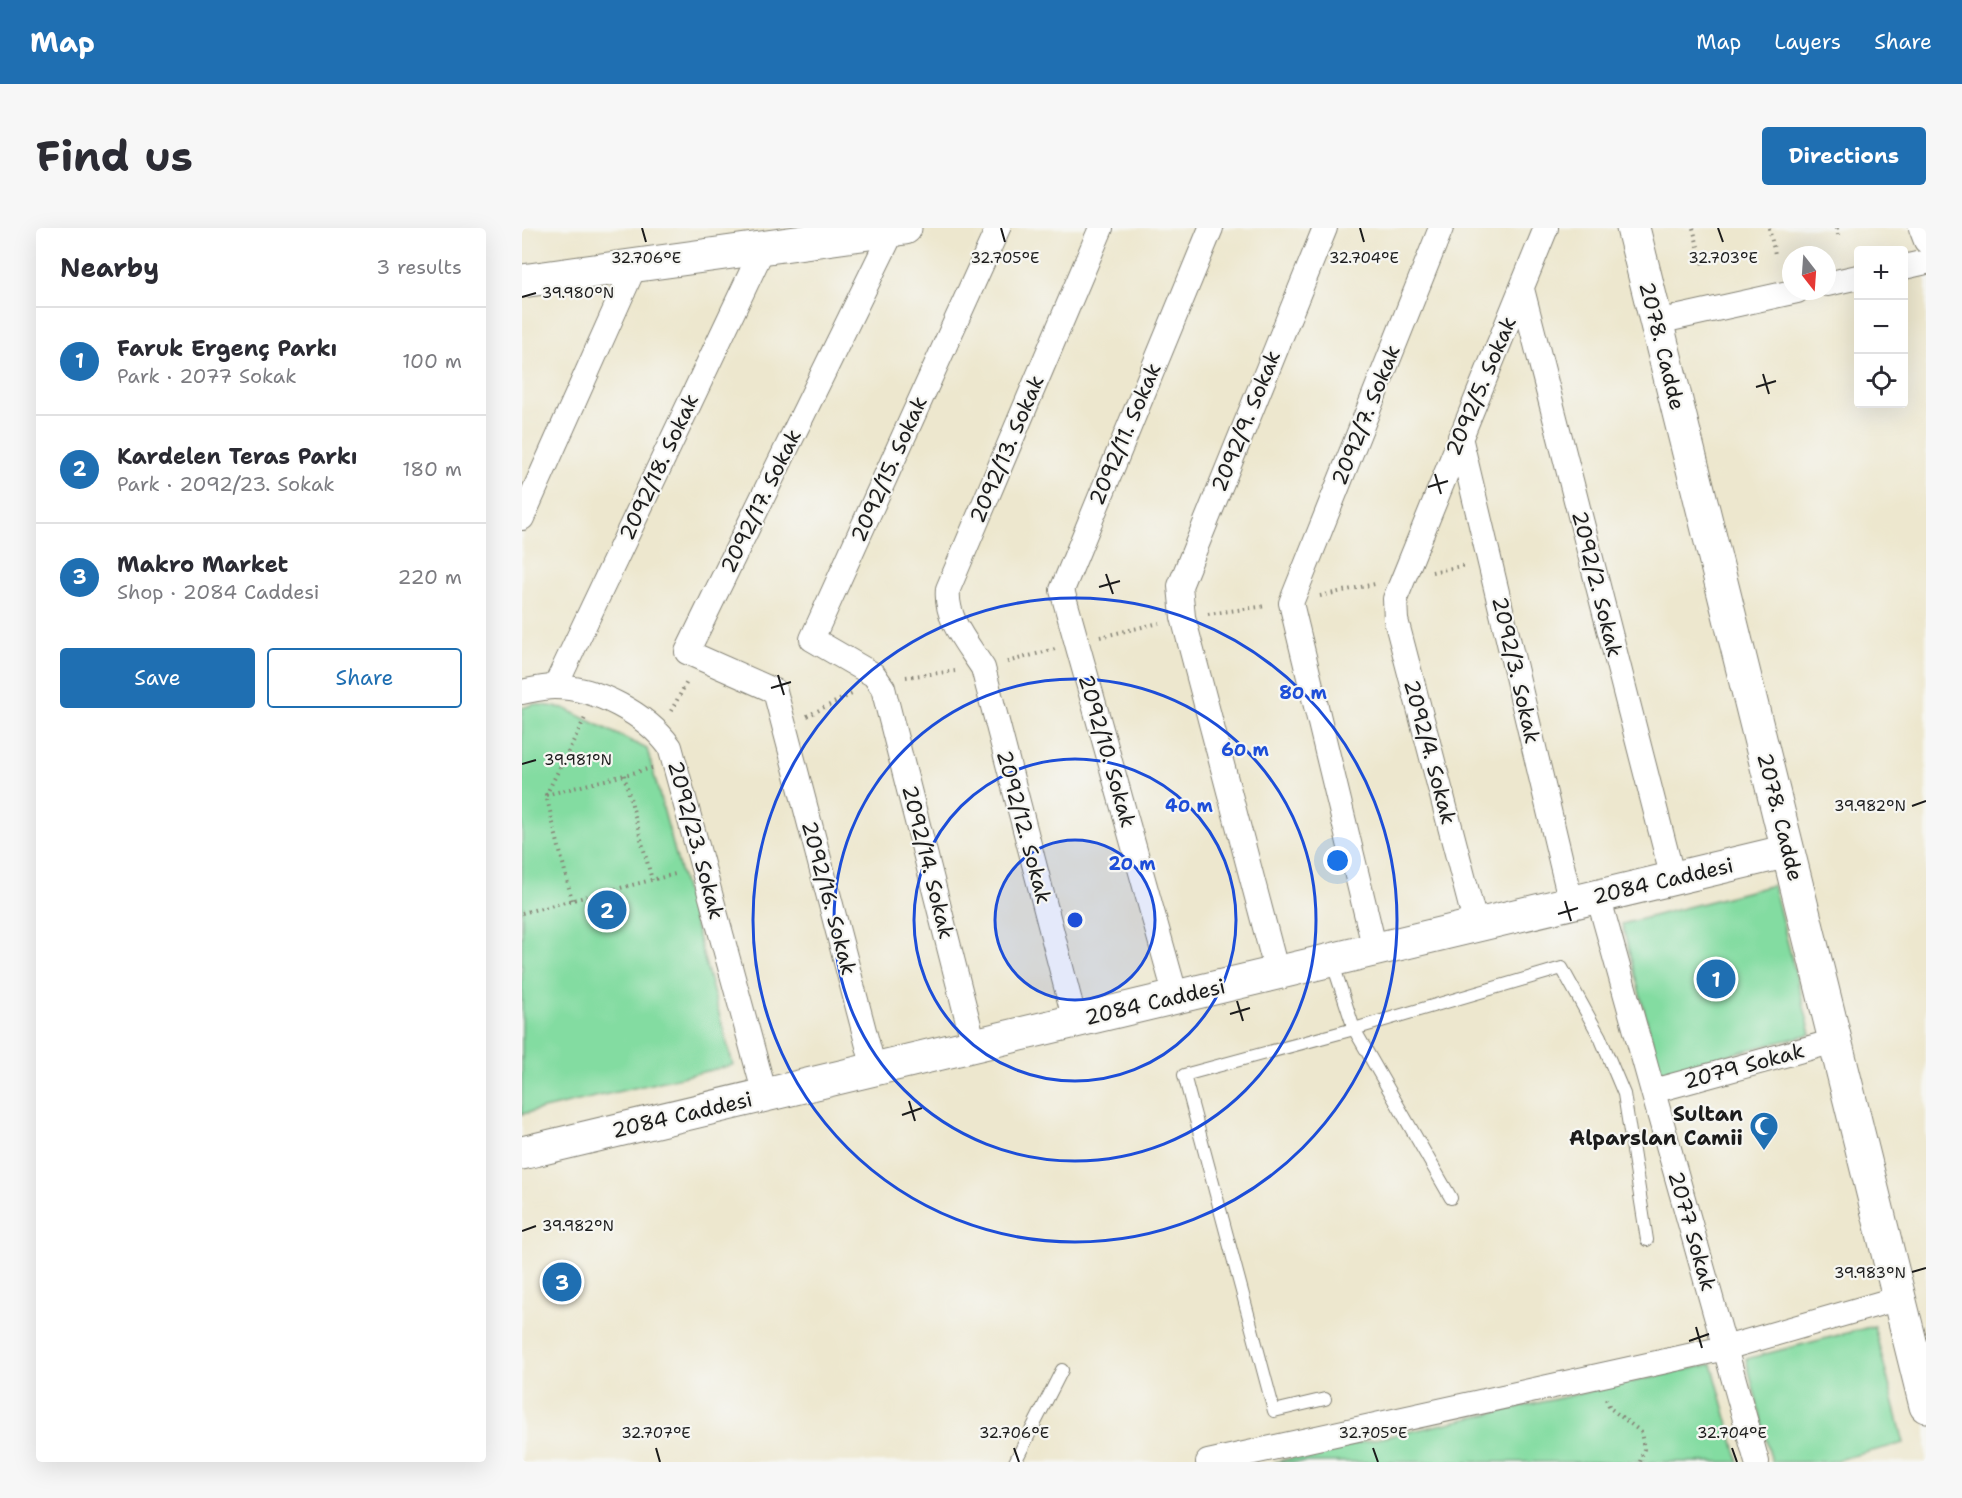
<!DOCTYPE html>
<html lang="en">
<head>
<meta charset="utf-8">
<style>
	:root { --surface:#fff; --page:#f7f7f7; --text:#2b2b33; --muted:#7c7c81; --line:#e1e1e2; --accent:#1f6fb2 }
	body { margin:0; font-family:"Shantell Sans",sans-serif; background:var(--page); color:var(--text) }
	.controls { position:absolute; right:18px; top:18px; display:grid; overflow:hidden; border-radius:6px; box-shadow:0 6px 24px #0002 }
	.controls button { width:54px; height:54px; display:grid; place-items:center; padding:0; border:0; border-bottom:2px solid var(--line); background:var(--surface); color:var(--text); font:30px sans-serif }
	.compass { position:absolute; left:1260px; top:18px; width:54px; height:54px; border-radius:50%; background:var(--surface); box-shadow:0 6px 24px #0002; rotate:163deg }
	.you { position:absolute; left:816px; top:633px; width:21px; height:21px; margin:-15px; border:4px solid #fff; border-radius:50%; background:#1a73e8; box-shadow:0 0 0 9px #1a73e833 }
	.badge { display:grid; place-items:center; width:39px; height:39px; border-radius:50%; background:var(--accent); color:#fff; font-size:20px; font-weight:700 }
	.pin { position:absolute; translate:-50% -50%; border:3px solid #fff; box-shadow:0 2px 6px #0006 }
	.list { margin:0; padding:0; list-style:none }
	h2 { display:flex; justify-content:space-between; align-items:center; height:78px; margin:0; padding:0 24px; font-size:26px }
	h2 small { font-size:20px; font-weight:400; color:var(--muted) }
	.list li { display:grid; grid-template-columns:39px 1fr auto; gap:18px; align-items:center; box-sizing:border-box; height:108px; padding:0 24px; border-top:2px solid var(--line) }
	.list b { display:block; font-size:22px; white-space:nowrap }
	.list p { margin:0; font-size:20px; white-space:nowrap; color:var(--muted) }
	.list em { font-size:20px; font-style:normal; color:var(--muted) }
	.actions { display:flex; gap:12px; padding:18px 24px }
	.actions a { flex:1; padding:14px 0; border:2px solid var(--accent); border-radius:6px; text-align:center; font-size:21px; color:var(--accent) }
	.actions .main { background:var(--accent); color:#fff }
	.icon { flex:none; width:33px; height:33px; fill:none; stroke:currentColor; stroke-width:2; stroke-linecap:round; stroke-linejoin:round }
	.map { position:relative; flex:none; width:1404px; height:1234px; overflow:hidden; border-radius:6px }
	header { display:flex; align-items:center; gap:36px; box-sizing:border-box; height:84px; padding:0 30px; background:var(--accent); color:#fff }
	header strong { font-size:28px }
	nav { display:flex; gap:33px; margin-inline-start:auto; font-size:21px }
	.intro { display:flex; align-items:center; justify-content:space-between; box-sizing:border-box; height:144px; padding:0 36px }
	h1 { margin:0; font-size:42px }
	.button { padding:15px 27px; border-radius:6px; background:var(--accent); color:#fff; font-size:21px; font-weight:700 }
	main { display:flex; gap:36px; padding:0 36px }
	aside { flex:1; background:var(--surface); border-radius:6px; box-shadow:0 6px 24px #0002 }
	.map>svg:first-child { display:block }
	.green { fill:#83dca1; stroke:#507c5e; stroke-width:1.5 }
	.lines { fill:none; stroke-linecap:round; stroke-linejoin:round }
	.lane-casing { stroke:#848275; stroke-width:14 }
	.street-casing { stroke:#848275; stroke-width:26 }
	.secondary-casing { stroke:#848275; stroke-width:35 }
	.path { stroke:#848275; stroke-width:4; stroke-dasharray:1.5 4.5; stroke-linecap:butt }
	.lane { stroke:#fff; stroke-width:12 }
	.street { stroke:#fff; stroke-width:24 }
	.secondary { stroke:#fff; stroke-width:33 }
	.ticks { fill:none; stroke:#1c1c1c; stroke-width:2 }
	.ring { fill:none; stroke:#1d4ed8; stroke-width:3 }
	.labels { text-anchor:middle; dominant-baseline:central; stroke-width:4.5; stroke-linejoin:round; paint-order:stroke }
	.street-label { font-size:21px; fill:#1c1c1c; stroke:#f6f6f2 }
	.poi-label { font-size:21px; font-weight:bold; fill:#1c1c1c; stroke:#f6f6f2; text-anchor:end }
	.ticks-label { font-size:15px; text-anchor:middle; fill:#1c1c1c; stroke:#f6f6f2; stroke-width:4.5; stroke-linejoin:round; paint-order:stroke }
	.centre { fill:#1d4ed8; stroke:#f6f6f2; stroke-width:3 }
	.ring-label { font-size:18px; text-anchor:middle; font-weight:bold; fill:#1d4ed8; stroke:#f6f6f2; stroke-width:4.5; stroke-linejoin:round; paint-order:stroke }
</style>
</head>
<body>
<header>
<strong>Map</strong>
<nav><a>Map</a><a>Layers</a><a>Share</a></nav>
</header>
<div class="intro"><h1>Find us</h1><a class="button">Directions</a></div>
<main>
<aside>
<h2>Nearby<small>3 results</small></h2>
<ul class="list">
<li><span class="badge">1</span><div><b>Faruk Ergenç Parkı</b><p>Park · 2077 Sokak</p></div><em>100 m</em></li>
<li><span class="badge">2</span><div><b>Kardelen Teras Parkı</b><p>Park · 2092/23. Sokak</p></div><em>180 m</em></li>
<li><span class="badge">3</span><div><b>Makro Market</b><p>Shop · 2084 Caddesi</p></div><em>220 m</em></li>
</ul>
<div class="actions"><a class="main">Save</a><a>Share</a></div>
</aside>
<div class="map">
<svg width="1404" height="1234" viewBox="0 0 1404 1234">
	<rect width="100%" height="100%" fill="#f6f6f2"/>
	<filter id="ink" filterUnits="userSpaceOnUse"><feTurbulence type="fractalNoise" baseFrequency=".0167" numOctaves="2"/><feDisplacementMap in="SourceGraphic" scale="12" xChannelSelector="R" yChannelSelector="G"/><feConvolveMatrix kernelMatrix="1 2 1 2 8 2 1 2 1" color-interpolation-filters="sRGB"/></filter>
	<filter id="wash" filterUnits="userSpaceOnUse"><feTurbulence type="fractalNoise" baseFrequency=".008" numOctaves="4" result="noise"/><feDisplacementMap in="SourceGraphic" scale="24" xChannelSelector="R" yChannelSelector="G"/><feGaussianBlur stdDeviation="1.35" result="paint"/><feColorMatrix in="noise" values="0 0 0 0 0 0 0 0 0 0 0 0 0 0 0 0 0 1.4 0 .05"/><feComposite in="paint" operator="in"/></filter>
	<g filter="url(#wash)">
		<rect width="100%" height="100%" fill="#ede7ce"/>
		<path class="green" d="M12,476L42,480L125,521L211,837L0,886V480Z
			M1251,657L1289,806L1138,844L1100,696Z
			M1352,1098L1382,1215L1307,1234H1250L1224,1131Z
			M1190,1136L1217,1234H752Z"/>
	</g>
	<g filter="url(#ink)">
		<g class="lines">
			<g class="lane-casing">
				<path id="lane" d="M810,733L832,801L929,970
					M803,1171L752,1183L662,847L832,801L1040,740L1078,809L1102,866L1125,1012
					M493,1234L540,1142"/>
			</g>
			<g class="street-casing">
				<path id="street" d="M1399,0L1404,13
					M1382,39L1404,34
					M1305,56L1336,49
					M1000,61L1151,651
					M1135,94L1275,63
					M938,209L1049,675
					M0,290L113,37
					M33,459L241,20
					M0,464C10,462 22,459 32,459C74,459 124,486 148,519L243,867
					M1076,668L1235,1234
					M954,698L874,392L873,371L1024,0
					M853,722L769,375L919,0
					M755,745L661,389L658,358L803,0
					M654,769L540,362L689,0
					M553,793L461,440C445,415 423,391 426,361L579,0
					M452,817L361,460L352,447L290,411L476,0
					M352,841L253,463L165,424L371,2
					M1131,863L1313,813
					M686,1234L1203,1120L1377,1070"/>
			</g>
			<g class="secondary-casing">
				<path id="secondary" d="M1111,0L1404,1178
					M0,53L383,0
					M0,925L1266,623"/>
			</g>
			<path class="path" d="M1171,0L1181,37
				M1247,0L1253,26
				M1315,0L1316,7
				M910,344L944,337
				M798,368L853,356
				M686,386L744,378
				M578,409L637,395
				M485,434L533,421
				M384,449L433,443
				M149,483L166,452
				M285,488L332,465
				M102,547L130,652
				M24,567L130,540
				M50,672L24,567L63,490
				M0,685L157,645
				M1084,1171L1088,1180L1119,1204L1122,1221L1118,1234"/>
			<use href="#lane" class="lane"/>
			<use href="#street" class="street"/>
			<use href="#secondary" class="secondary"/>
		</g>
	</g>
	<path class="ticks" d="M120,0L124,14M479,0L483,14M838,0L842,14M1196,0L1201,14M0,69L14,65M1241,146L1247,166M1234,159L1254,153M913,246L919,266M906,259L926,253M584,346L591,366M577,359L598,353M256,447L262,467M249,460L269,454M0,536L14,532M1390,578L1404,573M1043,673L1049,693M1036,686L1056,680M715,773L721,793M708,786L728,780M387,873L393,893M380,887L400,880M0,1003L14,998M1390,1044L1404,1040M1174,1099L1180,1120M1167,1113L1187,1106M134,1220L138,1234M492,1220L497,1234M851,1220L856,1234M1210,1220L1215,1234"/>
	<circle cx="553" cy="692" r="80" fill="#1d4ed8" fill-opacity=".12"/>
	<g class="ring">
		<circle cx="553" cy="692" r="80"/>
		<circle cx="553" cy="692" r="161"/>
		<circle cx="553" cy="692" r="241"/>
		<circle cx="553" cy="692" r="322"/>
	</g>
	<defs>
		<g id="mosque-pin" transform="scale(1.5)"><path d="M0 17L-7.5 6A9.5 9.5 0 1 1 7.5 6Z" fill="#1f6fb2" stroke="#f6f6f2"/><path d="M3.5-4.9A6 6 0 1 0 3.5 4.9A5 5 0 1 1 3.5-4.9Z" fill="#fff"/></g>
	</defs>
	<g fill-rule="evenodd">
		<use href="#mosque-pin" x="1242" y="898"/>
	</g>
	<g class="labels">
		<g class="street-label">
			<text transform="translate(1140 118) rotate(76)">2078. Cadde</text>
			<text transform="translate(959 158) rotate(-67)">2092/5. Sokak</text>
			<text transform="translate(844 187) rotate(-68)">2092/7. Sokak</text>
			<text transform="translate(724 193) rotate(-68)">2092/9. Sokak</text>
			<text transform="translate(603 206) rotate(-67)">2092/11. Sokak</text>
			<text transform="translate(485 221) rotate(-67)">2092/13. Sokak</text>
			<text transform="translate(137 239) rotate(-65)">2092/18. Sokak</text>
			<text transform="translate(367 241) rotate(-66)">2092/15. Sokak</text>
			<text transform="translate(239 273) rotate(-64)">2092/17. Sokak</text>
			<text transform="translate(1075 356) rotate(76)">2092/2. Sokak</text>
			<text transform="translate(994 442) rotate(77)">2092/3. Sokak</text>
			<text transform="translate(585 523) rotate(74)">2092/10. Sokak</text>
			<text transform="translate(908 524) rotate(75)">2092/4. Sokak</text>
			<text transform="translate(1258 589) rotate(76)">2078. Cadde</text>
			<text transform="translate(502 599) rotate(75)">2092/12. Sokak</text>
			<text transform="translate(174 612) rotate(75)">2092/23. Sokak</text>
			<text transform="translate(406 634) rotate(76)">2092/14. Sokak</text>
			<text transform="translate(1141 653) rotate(-13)">2084 Caddesi</text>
			<text transform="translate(307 670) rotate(75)">2092/16. Sokak</text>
			<text transform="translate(633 774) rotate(-13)">2084 Caddesi</text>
			<text transform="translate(1222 838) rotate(-15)">2079 Sokak</text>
			<text transform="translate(160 887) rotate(-13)">2084 Caddesi</text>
			<text transform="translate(1170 1003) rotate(74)">2077 Sokak</text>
		</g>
		<g class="poi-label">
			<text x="1221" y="886">Sultan<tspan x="1221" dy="24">Alparslan Camii</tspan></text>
		</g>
	</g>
	<g class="ticks-label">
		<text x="124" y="35">32.706°E</text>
		<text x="483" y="35">32.705°E</text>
		<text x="842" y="35">32.704°E</text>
		<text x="1201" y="35">32.703°E</text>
		<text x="56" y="70">39.980°N</text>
		<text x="56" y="537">39.981°N</text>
		<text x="1348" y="583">39.982°N</text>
		<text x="56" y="1003">39.982°N</text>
		<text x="1348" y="1050">39.983°N</text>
		<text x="134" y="1210">32.707°E</text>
		<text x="492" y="1210">32.706°E</text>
		<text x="851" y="1210">32.705°E</text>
		<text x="1210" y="1210">32.704°E</text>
	</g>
	<circle cx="553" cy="692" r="9" class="centre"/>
	<g class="ring-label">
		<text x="781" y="471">80 m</text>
		<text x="723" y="528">60 m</text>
		<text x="667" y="584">40 m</text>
		<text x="610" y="642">20 m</text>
	</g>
</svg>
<div class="controls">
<button>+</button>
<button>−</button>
<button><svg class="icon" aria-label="locate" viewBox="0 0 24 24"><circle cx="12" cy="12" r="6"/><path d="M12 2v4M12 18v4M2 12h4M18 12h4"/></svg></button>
</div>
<svg class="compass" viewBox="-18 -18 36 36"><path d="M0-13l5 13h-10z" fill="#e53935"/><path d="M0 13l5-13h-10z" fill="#7c7c81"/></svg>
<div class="you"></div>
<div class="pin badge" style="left:1194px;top:751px">1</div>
<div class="pin badge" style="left:85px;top:682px">2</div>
<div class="pin badge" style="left:40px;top:1054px">3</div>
</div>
</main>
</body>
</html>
